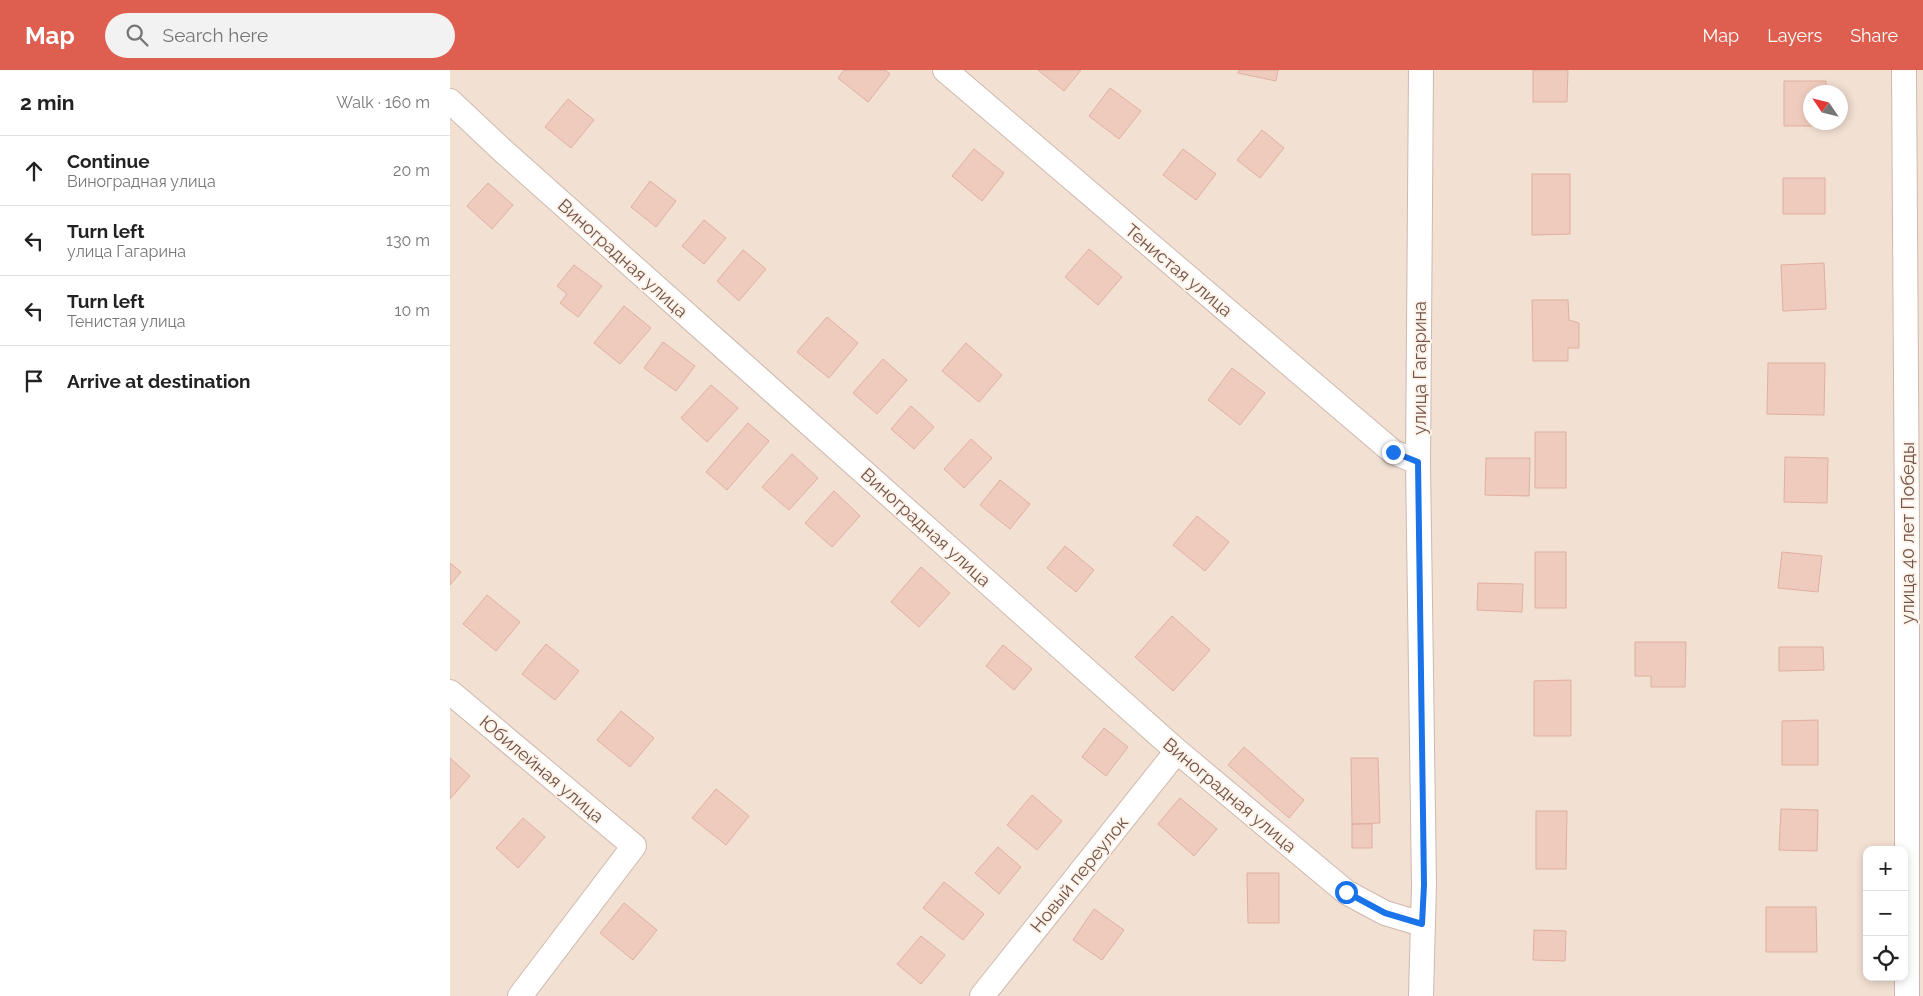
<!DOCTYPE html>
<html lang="en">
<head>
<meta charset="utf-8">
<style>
	:root { --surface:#fff; --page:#f2f2f2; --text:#222; --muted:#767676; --line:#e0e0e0; --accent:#de5e4f }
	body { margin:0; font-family:Raleway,sans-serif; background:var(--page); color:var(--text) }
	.controls { position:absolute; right:15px; bottom:15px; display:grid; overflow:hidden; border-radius:10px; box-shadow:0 2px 8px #0003 }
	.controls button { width:45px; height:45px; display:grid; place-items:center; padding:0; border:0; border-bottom:1px solid var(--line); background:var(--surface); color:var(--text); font:25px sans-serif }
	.compass { position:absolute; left:1353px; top:15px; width:45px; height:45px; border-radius:50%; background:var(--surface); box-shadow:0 2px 8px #0003; rotate:305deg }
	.stop { position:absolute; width:15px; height:15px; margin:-11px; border:4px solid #1a73e8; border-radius:50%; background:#fff }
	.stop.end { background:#1a73e8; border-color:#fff; box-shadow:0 1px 5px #0008 }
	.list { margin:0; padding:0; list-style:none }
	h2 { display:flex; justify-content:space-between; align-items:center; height:65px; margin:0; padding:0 20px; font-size:21px }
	h2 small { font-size:16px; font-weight:400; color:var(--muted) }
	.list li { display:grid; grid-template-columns:32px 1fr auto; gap:15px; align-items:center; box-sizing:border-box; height:70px; padding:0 20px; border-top:1px solid var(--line) }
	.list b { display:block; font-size:19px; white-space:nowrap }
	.list p { margin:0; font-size:16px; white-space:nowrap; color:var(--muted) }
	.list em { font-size:16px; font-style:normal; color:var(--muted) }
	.icon { flex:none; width:28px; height:28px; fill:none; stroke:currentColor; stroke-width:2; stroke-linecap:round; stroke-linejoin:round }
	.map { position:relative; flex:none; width:1473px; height:926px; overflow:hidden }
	header { display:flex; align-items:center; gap:30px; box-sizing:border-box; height:70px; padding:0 25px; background:var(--accent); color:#fff }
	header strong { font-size:24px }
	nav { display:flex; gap:28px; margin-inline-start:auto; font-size:18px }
	.search { width:350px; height:45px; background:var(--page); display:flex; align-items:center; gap:12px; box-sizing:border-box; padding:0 18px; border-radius:28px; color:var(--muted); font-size:19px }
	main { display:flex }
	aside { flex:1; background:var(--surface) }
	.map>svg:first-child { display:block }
	.residential { fill:#f2e0d2; fill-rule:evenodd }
	.building { fill:#efcbbd; stroke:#e0af9e }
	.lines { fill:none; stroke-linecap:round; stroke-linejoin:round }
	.minor-casing { stroke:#ceb8ae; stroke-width:26 }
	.minor { stroke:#fff; stroke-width:24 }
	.route { stroke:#1a73e8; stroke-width:6 }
	.labels { text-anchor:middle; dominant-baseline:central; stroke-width:4; stroke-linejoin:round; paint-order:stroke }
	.street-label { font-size:18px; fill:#71544b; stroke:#fef3e9 }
</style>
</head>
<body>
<header>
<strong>Map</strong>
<div class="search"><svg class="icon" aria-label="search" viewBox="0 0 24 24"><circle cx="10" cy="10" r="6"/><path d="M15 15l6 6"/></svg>Search here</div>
<nav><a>Map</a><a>Layers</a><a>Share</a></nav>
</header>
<main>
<aside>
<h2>2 min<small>Walk · 160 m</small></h2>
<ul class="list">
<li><svg class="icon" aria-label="ahead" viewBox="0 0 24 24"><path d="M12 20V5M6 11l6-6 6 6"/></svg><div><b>Continue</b><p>Виноградная улица</p></div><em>20 m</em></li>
<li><svg class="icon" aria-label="left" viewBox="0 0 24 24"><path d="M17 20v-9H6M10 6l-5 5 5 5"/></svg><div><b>Turn left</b><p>улица Гагарина</p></div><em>130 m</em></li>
<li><svg class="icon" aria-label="left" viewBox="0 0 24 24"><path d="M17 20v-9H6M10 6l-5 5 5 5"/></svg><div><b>Turn left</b><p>Тенистая улица</p></div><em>10 m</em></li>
<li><svg class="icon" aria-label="arrive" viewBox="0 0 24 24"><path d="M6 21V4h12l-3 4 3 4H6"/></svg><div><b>Arrive at destination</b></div></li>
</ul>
</aside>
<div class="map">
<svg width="1473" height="926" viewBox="0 0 1473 926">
	<rect width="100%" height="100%" fill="#fbefe4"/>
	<path class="residential" d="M0,0H1473V926H0ZM1360,22H1390V52H1360ZM1417,780H1454V907H1417Z"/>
	<path class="building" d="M394,0H435L440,4L418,32L388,8Z
		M588,0H631L614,21Z
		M789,0H828L826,11L788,3Z
		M1083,0H1118L1117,32H1083Z
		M1334,11H1376V22H1360V52H1375V56H1334Z
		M660,18L691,41L669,69L639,46Z
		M118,29L144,50L121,78L95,57Z
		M812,60L834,78L810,108L787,90Z
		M524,79L554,103L532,131L502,106Z
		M733,79L766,104L746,130L713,105Z
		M1082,104H1120V164L1082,165Z
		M1333,108H1375V144H1333Z
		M200,111L226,131L206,157L181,137Z
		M38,113L63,135L42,159L17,136Z
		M254,150L276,168L254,194L232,176Z
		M639,179L672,207L648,235L615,207Z
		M293,180L316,199L289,231L267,211Z
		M1374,193L1376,239L1333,241L1331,195Z
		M124,195L152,216L128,247L110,233L117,224L107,216Z
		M1082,230H1118L1119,250L1129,253V278H1118V291H1083Z
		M174,236L201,258L170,294L144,273Z
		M377,247L408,273L379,308L347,282Z
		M213,272L245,296L226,321L194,298Z
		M516,273L552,305L529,332L492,301Z
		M433,289L457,310L427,344L403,323Z
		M1318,293H1375L1374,345L1317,344Z
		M782,298L815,323L790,355L758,330Z
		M261,315L288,338L257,372L231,348Z
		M461,336L484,357L464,379L441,359Z
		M298,353L319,371L277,420L256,402Z
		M1085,362H1116V418H1085Z
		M521,369L542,388L514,418L494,399Z
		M342,384L368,408L339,440L312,417Z
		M1335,387L1378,388L1377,433L1334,432Z
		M1036,388H1080L1079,426L1035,425Z
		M550,410L580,434L560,459L530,435Z
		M384,421L410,446L382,477L355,453Z
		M747,446L779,472L755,501L723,475Z
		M615,476L644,500L626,522L597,498Z
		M1085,482H1116V538H1085Z
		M1332,482L1372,486L1368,522L1328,518Z
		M0,493L11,502L0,515Z
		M471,497L500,523L469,557L441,532Z
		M1028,513L1073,514L1072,542L1027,540Z
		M37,525L70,552L46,581L13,554Z
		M722,546L760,580L723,621L685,587Z
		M1185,572H1236L1235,617H1201V606H1185Z
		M96,574L129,601L105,630L72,604Z
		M553,575L582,599L564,620L536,596Z
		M1329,577H1373L1374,600L1329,601Z
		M1121,610V666H1084V611Z
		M171,641L204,668L180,697L147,670Z
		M1368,650V695H1332V651Z
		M654,658L678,677L656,706L632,687Z
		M794,677L854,730L839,748L778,695Z
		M0,688L20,706L0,729Z
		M901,688H928L930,753L902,754Z
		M266,719L299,746L276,775L242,748Z
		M582,725L612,751L587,780L557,755Z
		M730,728L767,759L744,786L708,754Z
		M1331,739L1368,740L1367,781L1329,780Z
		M1086,741H1117L1116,799H1086Z
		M73,748L95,767L68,798L46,778Z
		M902,754H922V778H902Z
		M548,777L571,797L549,824L525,803Z
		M797,803H829V853H798Z
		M494,812L534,844L513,870L473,838Z
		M174,833L207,860L183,890L150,863Z
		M1316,837H1366L1367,882H1316Z
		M644,839L674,860L652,890L623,870Z
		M1084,860L1116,861L1115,891L1083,890Z
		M471,866L495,885L471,914L447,894Z"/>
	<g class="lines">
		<g class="minor-casing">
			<path id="minor" d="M495,0L943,382L968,392
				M971,0L968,392L974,815L971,926
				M1454,0L1457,463V926
				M0,31L52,80L727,681L896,822L935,843L972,854
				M0,622L184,776L70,926
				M532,926L727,681"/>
		</g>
		<use href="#minor" class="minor"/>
	</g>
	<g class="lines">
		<path class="route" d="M896,822L935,843L972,854L974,815L968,392L943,382"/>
	</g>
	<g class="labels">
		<g class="street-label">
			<text transform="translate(173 188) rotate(42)">Виноградная улица</text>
			<text transform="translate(729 200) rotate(40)">Тенистая улица</text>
			<text transform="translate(969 298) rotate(-90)">улица Гагарина</text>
			<text transform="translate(476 457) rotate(42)">Виноградная улица</text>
			<text transform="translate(1457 463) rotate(-90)">улица 40 лет Победы</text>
			<text transform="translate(92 699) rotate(40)">Юбилейная улица</text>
			<text transform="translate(780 725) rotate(40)">Виноградная улица</text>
			<text transform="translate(629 804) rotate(-51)">Новый переулок</text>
		</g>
	</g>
</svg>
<div class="controls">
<button>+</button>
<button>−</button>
<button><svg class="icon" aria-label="locate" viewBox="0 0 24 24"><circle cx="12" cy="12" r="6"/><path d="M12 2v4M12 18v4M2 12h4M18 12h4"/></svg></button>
</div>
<svg class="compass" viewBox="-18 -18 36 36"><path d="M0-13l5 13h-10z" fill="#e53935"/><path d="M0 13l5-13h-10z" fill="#767676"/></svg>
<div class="stop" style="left:896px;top:822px"></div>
<div class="stop end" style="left:943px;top:382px"></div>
</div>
</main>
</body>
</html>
